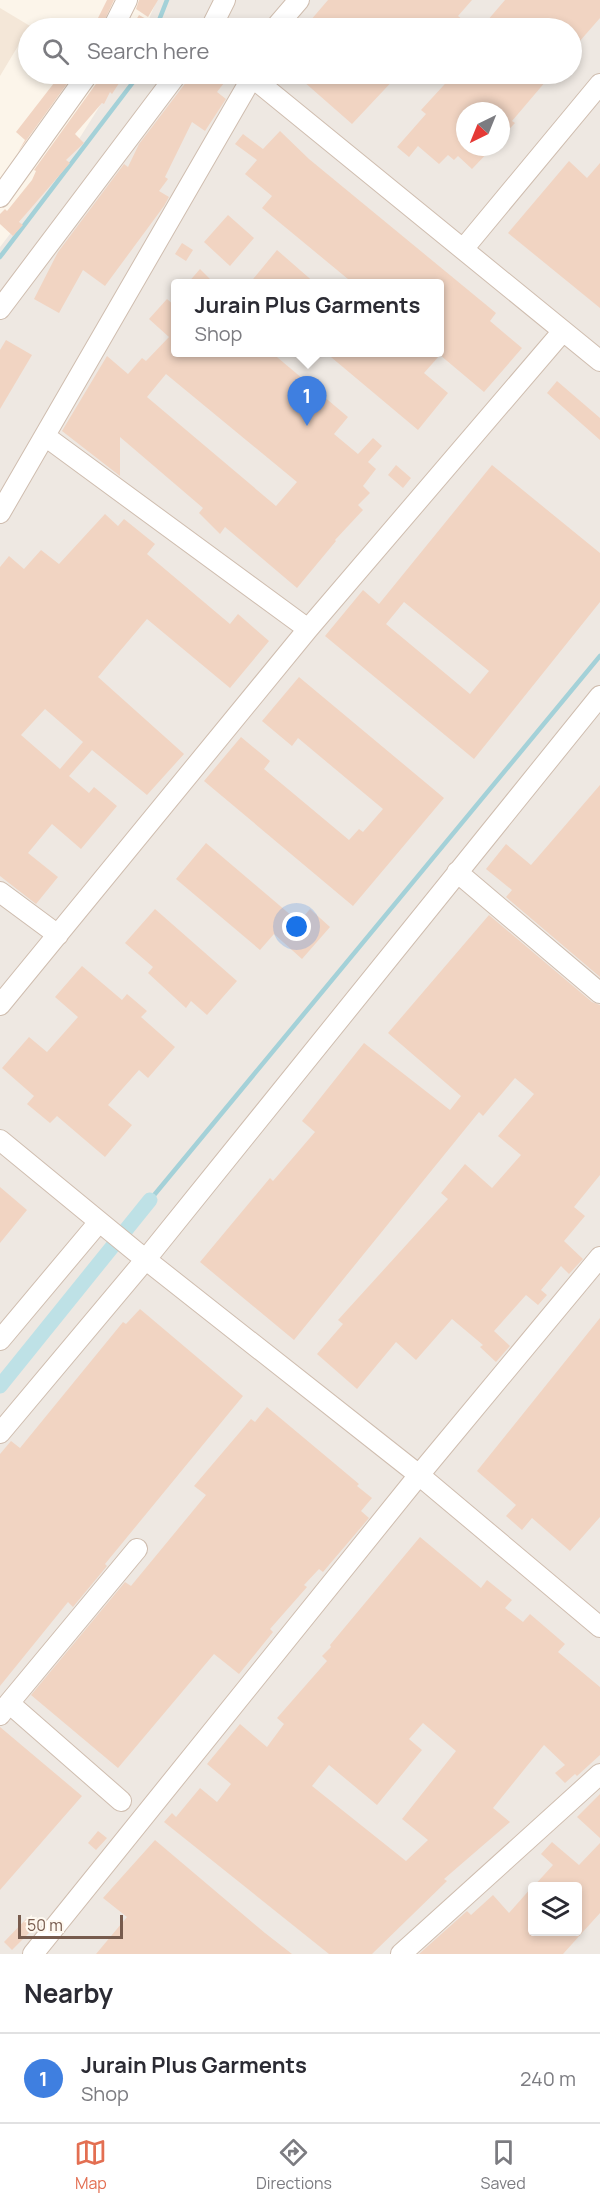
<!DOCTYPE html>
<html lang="en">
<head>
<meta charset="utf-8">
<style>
	:root { --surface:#fff; --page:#f7f7f7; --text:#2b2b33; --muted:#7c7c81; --line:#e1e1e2; --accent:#e36f52 }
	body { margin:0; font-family:Manrope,sans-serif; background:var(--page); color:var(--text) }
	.controls { position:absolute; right:18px; bottom:18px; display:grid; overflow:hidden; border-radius:6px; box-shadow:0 3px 9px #0003 }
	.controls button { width:54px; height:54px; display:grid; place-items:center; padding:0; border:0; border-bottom:2px solid var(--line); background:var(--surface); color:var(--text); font:30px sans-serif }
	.compass { position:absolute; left:456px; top:102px; width:54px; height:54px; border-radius:50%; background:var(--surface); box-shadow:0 3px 9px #0003; rotate:223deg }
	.scale { position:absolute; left:18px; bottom:15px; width:105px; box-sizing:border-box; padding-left:6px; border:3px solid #775b4d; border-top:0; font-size:16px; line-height:21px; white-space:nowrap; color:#775b4d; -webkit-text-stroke:4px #fff9f0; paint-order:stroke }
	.you { position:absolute; left:297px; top:927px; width:21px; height:21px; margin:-15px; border:4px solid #fff; border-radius:50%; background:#1a73e8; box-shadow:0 0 0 9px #1a73e833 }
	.badge { display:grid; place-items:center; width:39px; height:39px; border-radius:50%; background:var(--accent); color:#fff; font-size:20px; font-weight:700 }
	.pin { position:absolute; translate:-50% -50px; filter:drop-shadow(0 2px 3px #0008) }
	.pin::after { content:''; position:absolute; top:32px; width:21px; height:18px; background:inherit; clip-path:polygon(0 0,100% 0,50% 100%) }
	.popup { position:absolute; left:171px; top:279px; width:273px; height:78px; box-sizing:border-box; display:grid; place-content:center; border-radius:6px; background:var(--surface); filter:drop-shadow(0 2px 4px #0005); font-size:20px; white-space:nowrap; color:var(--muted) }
	.popup b { font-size:22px; color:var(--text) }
	.popup::after { content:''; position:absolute; left:50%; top:100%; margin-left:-12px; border:12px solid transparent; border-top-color:var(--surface) }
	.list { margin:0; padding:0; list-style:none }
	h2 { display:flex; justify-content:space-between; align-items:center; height:78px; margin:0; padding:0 24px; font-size:26px }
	h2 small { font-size:20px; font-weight:400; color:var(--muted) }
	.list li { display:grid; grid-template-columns:39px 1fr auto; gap:18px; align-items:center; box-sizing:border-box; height:90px; padding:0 24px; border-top:2px solid var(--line) }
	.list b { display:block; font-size:22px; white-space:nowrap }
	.list p { margin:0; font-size:20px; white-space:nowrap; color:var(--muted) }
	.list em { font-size:20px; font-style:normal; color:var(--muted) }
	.icon { flex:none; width:33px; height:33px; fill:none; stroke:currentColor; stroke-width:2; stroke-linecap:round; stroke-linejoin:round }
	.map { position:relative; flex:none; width:600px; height:1954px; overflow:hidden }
	.search { position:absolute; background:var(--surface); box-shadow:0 3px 9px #0003; left:18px; right:18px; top:18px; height:66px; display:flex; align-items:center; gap:15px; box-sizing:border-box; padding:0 21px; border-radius:33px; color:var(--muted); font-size:22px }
	.sheet { height:168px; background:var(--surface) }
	nav { display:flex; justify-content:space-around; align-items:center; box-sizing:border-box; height:84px; border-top:2px solid var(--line); background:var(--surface); font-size:16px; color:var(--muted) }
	nav a { display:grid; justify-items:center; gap:3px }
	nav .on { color:var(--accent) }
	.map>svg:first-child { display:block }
	.residential { fill:#f4e7d8 }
	.industrial { fill:#eee8e2; fill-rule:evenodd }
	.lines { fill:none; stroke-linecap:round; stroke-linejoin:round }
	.stream { stroke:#a4d1d8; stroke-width:4.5 }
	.canal { stroke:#bee1e6; stroke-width:15 }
	.building { fill:#f1d4c2; fill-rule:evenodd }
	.minor-casing { stroke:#cfbdaf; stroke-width:22 }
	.minor { stroke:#fff; stroke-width:20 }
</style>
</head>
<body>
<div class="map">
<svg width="600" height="1954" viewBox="0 0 600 1954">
	<rect width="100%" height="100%" fill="#fcf5ea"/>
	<path class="residential" d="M0,8L30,26L0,76Z"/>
	<path class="industrial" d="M157,0H600V1954H0V247L60,169L120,74H572V28H145ZM465,111H501V147H465ZM175,284H439V352H175ZM532,1886H578V1932H532Z"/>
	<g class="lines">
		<path class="stream" d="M156,28L167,0
			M0,257L134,81L137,74
			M150,1200L600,656"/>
		<path class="canal" d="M0,1386L150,1200"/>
	</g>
	<path class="building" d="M107,0H114L101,28H93Z
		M139,0H158L148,17L136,9Z
		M328,0H472L458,16L473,28H304Z
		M505,0H600V18L572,50V28H481Z
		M139,15L163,28H131Z
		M61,74H74L18,152L25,140L16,132Z
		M100,74H125L112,94L110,92L104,104L102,103L75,134L84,143L66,160L70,163L19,222L23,225L13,236L0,224V214L5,209L7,211L32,180L36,171L34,170L98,81Z
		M189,74H212L224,83L217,92L226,99L205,131L192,122L165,177L168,179L159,191L169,197L164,206L105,286L83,270L59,313L34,299L58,252L124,164L128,167L139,144L187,81Z
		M295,74H399L352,124Z
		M454,74H552L512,121L515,123L501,138V111H465V147H493L472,169L458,156L454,160L448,155L439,164L418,146L409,157L397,147L426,114L421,110Z
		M280,131L309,159L496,313L490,321L522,348L484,392L440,355L424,373L448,393L418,430L325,352H439V284H354L262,208L272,196L245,174L257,160L235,144L243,134L263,149Z
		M569,161L587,178L600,163V308L508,233Z
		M228,215L254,238L230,266L204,242Z
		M182,243L193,250L186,261L175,254Z
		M277,250L316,284H249Z
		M200,269L215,284H187Z
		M167,299L175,306V352H271L348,417L334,434L358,454L373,438L382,446L368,462L376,469L363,486L370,493L358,505L363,510L335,540L336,541L297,588L225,527L220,534L199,513L203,508L120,437V476L62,431L107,356L128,374L142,358L146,361L169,337L149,319ZM166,374L297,482L276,506L147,397Z
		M6,340L32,355L0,409V350Z
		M557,381L600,418V440L547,393Z
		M396,465L411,478L403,488L388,475Z
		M492,465L600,553V602L474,759L325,636L363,590L379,604ZM404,602L489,671L470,694L386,624Z
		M105,514L118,526L124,519L155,544L147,554L230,624L238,614L269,641L230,688L147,619L98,677L184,754L147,795L92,750L69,776L89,793L94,787L117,806L81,849L52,824L28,853L58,877L36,904L0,876V567L9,556L24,569L41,550L59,564ZM45,709L83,742L60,769L21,735Z
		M299,677L444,798L353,906L204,781L241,737L270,761L264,769L349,840L359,829L363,832L383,809L298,738L292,746L262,721Z
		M600,785V977L506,897L512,890L486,869L506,844L531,865Z
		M206,843L299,922L310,909L330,927L302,959L274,934L260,950L176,879Z
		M155,909L237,981L207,1015L191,1001L186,1008L148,973L153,967L125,943Z
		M489,915L592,1002L600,1005V1175L574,1207L585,1216L564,1241L583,1259L569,1274L561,1266L541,1290L547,1295L538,1305L526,1295L494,1331L510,1346L496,1362L480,1347L483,1345L452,1319L416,1360L396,1342L357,1389L317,1354L343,1324L338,1320L448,1199L441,1193L465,1164L492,1188L521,1155L498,1136L534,1094L515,1078L483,1116L479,1112L294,1340L200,1262L270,1178L273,1181L315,1132L302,1121L364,1043L450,1110L461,1096L388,1033Z
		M82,966L122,1000L127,994L147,1011L141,1017L175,1047L148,1078L139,1070L108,1105L132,1125L105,1157L57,1116L50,1123L27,1104L34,1096L2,1068L29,1037L47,1052L78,1017L55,997Z
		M0,1187L27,1210L0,1243Z
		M140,1309L243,1396L105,1564L107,1566L73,1607L68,1602L0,1686V1454L11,1441L20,1448L123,1322L126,1324Z
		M600,1318V1517L570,1551L532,1518L522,1530L506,1516L516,1505L477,1471Z
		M267,1407L359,1484L357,1486L372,1498L361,1511L369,1518L323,1572L319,1569L304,1585L307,1587L270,1629L273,1632L239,1674L214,1654L118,1768L31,1695L125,1582L131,1586L206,1495L194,1486L251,1419L255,1422Z
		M420,1537L481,1588L487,1580L512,1600L505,1608L523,1622L530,1614L565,1644L558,1652L600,1687V1755L577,1776L575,1774L565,1783L555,1773L565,1765L544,1745L493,1808L510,1822L444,1879L447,1881L372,1954H329L164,1822L172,1813L176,1817L200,1788L217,1802L231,1784L207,1764L240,1724L267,1747L284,1724L277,1718L327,1661L322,1656L331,1647L330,1645ZM423,1723L456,1751L402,1819L428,1840L406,1861L312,1786L329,1765L377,1805L422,1750L409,1739Z
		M0,1727L82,1796L0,1890Z
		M600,1794V1838L577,1817Z
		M98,1831L107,1838L96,1850L88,1843Z
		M155,1840L265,1933L292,1954H96L127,1917L103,1898Z
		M552,1842L579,1865L600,1843V1913L563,1954H419L467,1911L471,1915L493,1895L509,1913L532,1887V1932H578V1887H533L553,1865L541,1854Z
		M27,1918L36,1926L12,1950L4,1942Z"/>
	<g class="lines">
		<g class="minor-casing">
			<path id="minor" d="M113,28L127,0
				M211,28L225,0
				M275,28L299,0
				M253,78L600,361
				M0,197L88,74
				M464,248L600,84
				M0,309L177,74
				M45,436L308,629
				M0,513L254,74
				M457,872L600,993
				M0,892L58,935
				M0,1005L308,629L563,331
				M0,1140L135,1251L419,1475L600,1627
				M0,1340L99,1222
				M0,1433L146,1259L600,696
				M9,1703L137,1549
				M0,1715L9,1703L121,1801
				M33,1954L419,1475L600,1257
				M401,1954L600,1774"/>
		</g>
		<use href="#minor" class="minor"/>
	</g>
</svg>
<div class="controls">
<button><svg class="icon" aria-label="layers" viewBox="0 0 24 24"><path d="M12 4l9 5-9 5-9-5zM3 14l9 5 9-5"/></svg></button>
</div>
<svg class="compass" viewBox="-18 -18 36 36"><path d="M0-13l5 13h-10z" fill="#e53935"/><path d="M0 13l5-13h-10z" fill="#7c7c81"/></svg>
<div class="scale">50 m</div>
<div class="you"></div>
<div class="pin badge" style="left:307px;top:426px;background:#3f7fe0">1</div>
<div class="popup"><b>Jurain Plus Garments</b>Shop</div>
<div class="search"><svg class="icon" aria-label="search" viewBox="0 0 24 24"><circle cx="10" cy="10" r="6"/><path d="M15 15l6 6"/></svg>Search here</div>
</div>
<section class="sheet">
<h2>Nearby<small></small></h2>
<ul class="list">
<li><span class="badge" style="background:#3f7fe0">1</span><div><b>Jurain Plus Garments</b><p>Shop</p></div><em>240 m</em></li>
</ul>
</section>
<nav>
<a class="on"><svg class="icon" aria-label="map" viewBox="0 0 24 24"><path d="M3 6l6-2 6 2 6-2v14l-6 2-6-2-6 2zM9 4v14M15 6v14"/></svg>Map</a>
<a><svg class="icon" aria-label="directions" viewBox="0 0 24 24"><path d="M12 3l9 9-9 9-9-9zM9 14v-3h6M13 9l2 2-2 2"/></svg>Directions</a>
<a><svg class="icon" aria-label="saved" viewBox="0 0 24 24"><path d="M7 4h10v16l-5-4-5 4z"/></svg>Saved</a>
</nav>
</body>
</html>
